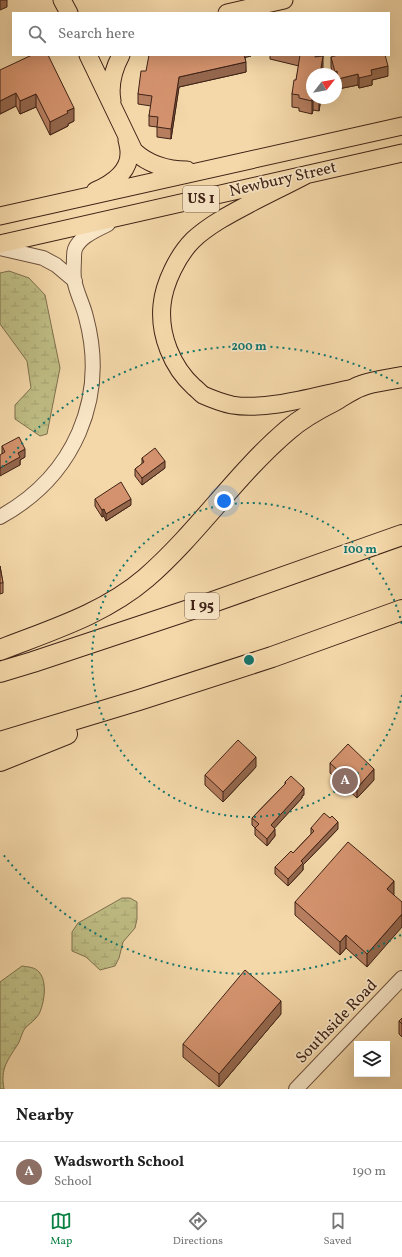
<!DOCTYPE html>
<html lang="en">
<head>
<meta charset="utf-8">
<style>
	:root { --surface:#fff; --page:#f2f2f2; --text:#222; --muted:#767676; --line:#e0e0e0; --accent:#0b8043 }
	body { margin:0; font-family:Vollkorn,serif; background:var(--page); color:var(--text) }
	.controls { position:absolute; right:12px; bottom:12px; display:grid; overflow:hidden; border-radius:0px; box-shadow:0 4px 16px #0002 }
	.controls button { width:36px; height:36px; display:grid; place-items:center; padding:0; border:0; border-bottom:1px solid var(--line); background:var(--surface); color:var(--text); font:20px sans-serif }
	.compass { position:absolute; left:306px; top:68px; width:36px; height:36px; border-radius:50%; background:var(--surface); box-shadow:0 4px 16px #0002; rotate:59deg }
	.you { position:absolute; left:224px; top:501px; width:14px; height:14px; margin:-10px; border:3px solid #fff; border-radius:50%; background:#1a73e8; box-shadow:0 0 0 6px #1a73e833 }
	.badge { display:grid; place-items:center; width:26px; height:26px; border-radius:50%; background:var(--accent); color:#fff; font-size:13px; font-weight:700 }
	.pin { position:absolute; translate:-50% -50%; border:2px solid #fff; box-shadow:0 1px 4px #0006 }
	.list { margin:0; padding:0; list-style:none }
	h2 { display:flex; justify-content:space-between; align-items:center; height:52px; margin:0; padding:0 16px; font-size:17px }
	h2 small { font-size:13px; font-weight:400; color:var(--muted) }
	.list li { display:grid; grid-template-columns:26px 1fr auto; gap:12px; align-items:center; box-sizing:border-box; height:60px; padding:0 16px; border-top:1px solid var(--line) }
	.list b { display:block; font-size:15px; white-space:nowrap }
	.list p { margin:0; font-size:13px; white-space:nowrap; color:var(--muted) }
	.list em { font-size:13px; font-style:normal; color:var(--muted) }
	.icon { flex:none; width:22px; height:22px; fill:none; stroke:currentColor; stroke-width:2; stroke-linecap:round; stroke-linejoin:round }
	.map { position:relative; flex:none; width:402px; height:1089px; overflow:hidden }
	.search { position:absolute; background:var(--surface); box-shadow:0 4px 16px #0002; left:12px; right:12px; top:12px; height:44px; display:flex; align-items:center; gap:10px; box-sizing:border-box; padding:0 14px; border-radius:0px; color:var(--muted); font-size:15px }
	.sheet { height:112px; background:var(--surface) }
	nav { display:flex; justify-content:space-around; align-items:center; box-sizing:border-box; height:56px; border-top:1px solid var(--line); background:var(--surface); font-size:11px; color:var(--muted) }
	nav a { display:grid; justify-items:center; gap:2px }
	nav .on { color:var(--accent) }
	.map>svg:first-child { display:block }
	.wetland { fill:url(#wetland-marsh); stroke:#7f704e }
	.lines { fill:none; stroke-linecap:round; stroke-linejoin:round }
	.minor-casing { stroke:#6c503c; stroke-width:16 }
	.major-casing { stroke:#3f2317; stroke-width:19 }
	.highway-casing { stroke:#3f2317; stroke-width:22 }
	.minor { stroke:#f8e6c7; stroke-width:14 }
	.major { stroke:#f4d8a9; stroke-width:17 }
	.highway { stroke:#f4d8a9; stroke-width:20 }
	.wall { fill:#b67e5f; stroke:#3f2317 }
	.shaded-wall { fill:#94674d; stroke:#3f2317 }
	.building { fill:#d4936e; stroke:#3f2317 }
	.ring { fill:none; stroke:#0f766e; stroke-width:2; stroke-dasharray:2 4 }
	.labels { text-anchor:middle; dominant-baseline:central; stroke-width:3.5; stroke-linejoin:round; paint-order:stroke }
	.shield { fill:#f8e6c7; stroke:#765e4c; stroke-width:1 }
	.shield-label { font-size:15px; font-weight:bold; fill:#3f2317 }
	.street-label { font-size:16px; fill:#3f2317; stroke:#f8e6c7 }
	.centre { fill:#0f766e; stroke:#f8e6c7; stroke-width:2 }
	.ring-label { font-size:12px; text-anchor:middle; font-weight:bold; fill:#0f766e; stroke:#f8e6c7; stroke-width:3.5; stroke-linejoin:round; paint-order:stroke }
</style>
</head>
<body>
<div class="map">
<svg width="402" height="1089" viewBox="0 0 402 1089">
	<defs>
		<pattern id="wetland-marsh" width="20" height="14" patternUnits="userSpaceOnUse"><rect width="20" height="14" fill="#bfbe85"/><path d="M1 5h8M5 5V1M11 12h8M15 12V8" fill="none" stroke="#a5a372"/></pattern>
	</defs>
	<rect width="100%" height="100%" fill="#f4d8a9"/>
	<filter id="stains"><feTurbulence type="fractalNoise" baseFrequency=".005" numOctaves="4"/><feColorMatrix values="0 0 0 0 .2 0 0 0 0 .09 0 0 0 0 .02 0 0 0 .5 -.17"/></filter>
	<radialGradient id="worn" r=".72"><stop offset=".6" stop-color="#630" stop-opacity="0"/><stop offset="1" stop-color="#630" stop-opacity=".3"/></radialGradient>
	<path class="wetland" d="M9,271L29,278L45,295L60,368L47,434L40,436L15,419V405L31,388L27,361L0,324V273Z
		M122,898H130L137,902V919L135,928L123,942L119,958L115,966L100,970L86,957L72,951V932L78,923Z
		M22,966C28,967 35,967 39,972C48,982 44,1004 39,1014C35,1020 31,1023 26,1027C22,1031 21,1039 18,1044C8,1060 0,1068 4,1089H0V982Z"/>
	<g class="lines">
		<g class="minor-casing">
			<path id="minor" d="M0,248L43,258L56,265L75,281
				M0,517C74,476 108,399 86,317C83,304 76,292 74,279C73,272 74,265 74,258C74,256 74,252 75,249C80,236 97,230 108,224
				M296,1089L402,978"/>
		</g>
		<g class="major-casing">
			<path id="major" d="M62,0L69,13
				M227,13L284,0
				M88,55L134,151C149,165 166,170 187,170
				M112,101C109,84 113,70 121,55
				M306,175C287,185 268,194 249,204C230,214 209,225 193,240C178,255 164,283 162,305C159,335 172,367 194,387C197,389 200,393 203,395C212,399 223,403 232,405C266,411 315,396 349,389
				M95,191C111,184 130,172 129,152C129,148 128,144 127,140
				M0,216L402,126
				M0,244L402,153"/>
		</g>
		<g class="highway-casing">
			<path id="highway" d="M0,650C51,630 104,614 146,578C198,533 236,474 288,430C302,418 318,409 334,401C343,396 352,389 361,386C373,381 389,380 402,377
				M0,672L33,662L210,603L402,535
				M0,742L139,700L272,657L402,610
				M0,761L67,734"/>
		</g>
		<use href="#minor" class="minor"/>
		<use href="#major" class="major"/>
		<use href="#highway" class="highway"/>
	</g>
	<path class="wall" d="M32,55L74,121L68,124V126L50,135L36,107L20,114L16,106L0,114Z
		M251,55V56L245,57L246,72L179,87L171,139L157,137V127L149,126V116L151,106L138,104V94L146,71Z
		M270,55H318L317,57L323,69L312,98H321L319,111L313,110L312,114L299,111V108L292,107V94L296,80L299,66L270,59Z
		M331,57L388,76L372,80V85L359,88L358,85L338,89L337,81L336,82V74H333L331,67Z
		M2,446L25,457L20,460V465L2,454Z
		M142,458L165,468L142,485L135,476V469L142,464Z
		M95,499L131,505L106,521L104,516L102,517L95,506Z
		M0,566L3,583V593L0,594Z
		M330,763L374,780L357,798L330,773Z
		M256,767L223,802L205,785V775Z
		M285,782L304,795L302,796V798L274,828L275,836L267,846L255,835V828L252,825V818L285,784Z
		M311,828L338,829L303,865V870L288,886L275,874V867L293,853L311,834Z
		M394,894L367,967L346,948L340,955L295,915V902Z
		M281,1014L219,1087L183,1057V1044Z
		M402,1018V1037L399,1034V1021Z"/>
	<path class="shaded-wall" d="M0,0H7V7L0,10Z
		M243,55H251V56L243,58Z
		M323,56V69L322,74H320Z
		M246,62V72L179,87L171,139V129L179,77Z
		M388,66V76L372,80V85L359,88V78L371,70Z
		M337,71V81L336,82V74H335V72Z
		M358,74V85L338,89V79Z
		M16,93V106L0,114V101Z
		M36,94V107L20,114V101Z
		M313,98V110L312,114V101Z
		M319,98H321L319,111Z
		M74,108V121L68,124V126L50,135V122L67,111Z
		M25,449V457L20,460V465L0,476V468L18,453Z
		M165,461V468L142,485V478Z
		M131,499V505L106,521V514Z
		M104,509V516L102,517V510Z
		M256,757V767L223,802V792Z
		M374,769V780L357,798V788Z
		M304,788V795L302,796V798L271,832V825Z
		M338,822V829L303,865V870L288,886V879L301,861Z
		M275,829V836L267,846V839Z
		M394,881V894L387,902V889Z
		M402,914V927L367,967V954Z
		M346,935V948L340,955V942Z
		M281,1001V1014L219,1087V1074Z"/>
	<path class="building" d="M32,55H48L74,108L67,111L68,113L50,122L36,94L20,101L16,93L0,101V70Z
		M149,55H244L246,62L179,77L171,129L157,127L158,117L149,116L152,96L138,94L141,71H146Z
		M300,55H315V57L323,56L320,74H312V101L299,98V95L292,94L294,80H296Z
		M338,55H385L388,66L371,70L372,75L359,78L358,74L338,79L337,71L335,72L331,57Z
		M19,437L25,449L18,453L20,457L0,468V455L5,452L2,446Z
		M155,448L165,461L142,478L135,469L144,462L142,458Z
		M121,482L131,499L106,514L104,509L102,510L95,499Z
		M0,566L3,583H0Z
		M238,740L256,757L223,792L205,775Z
		M348,744L374,769L357,788L330,763Z
		M291,776L304,788L302,790V791L271,825L275,829L267,839L255,828L259,824L252,818L286,783L285,782Z
		M324,813L330,818L332,816L338,822L301,861L303,863L288,879L275,867L291,851L293,853L314,831L311,828Z
		M348,842L394,881L387,889L402,902V914L367,954L346,935L340,942L295,902Z
		M245,970L281,1001L219,1074L183,1044Z
		M402,1018V1024L399,1021Z"/>
	<g class="ring">
		<path d="M402 695A157 157 0 1 1 402 625"/>
		<path d="M401 935A314 314 0 0 1 2 853M2 467A314 314 0 0 1 401 385"/>
	</g>
	<g class="labels">
		<g class="shield">
			<rect x="183" y="186" width="36" height="26" rx="3"/>
			<rect x="185" y="593" width="34" height="26" rx="3"/>
		</g>
		<g class="shield-label">
			<text x="201" y="199">US 1</text>
			<text x="202" y="606">I 95</text>
		</g>
		<g class="street-label">
			<text transform="translate(283 180) rotate(-13)">Newbury Street</text>
			<text transform="translate(337 1022) rotate(-46)">Southside Road</text>
		</g>
	</g>
	<circle cx="249" cy="660" r="6" class="centre"/>
	<g class="ring-label">
		<text x="249" y="350">200 m</text>
		<text x="360" y="553">100 m</text>
	</g>
	<rect width="100%" height="100%" filter="url(#stains)"/>
	<rect width="100%" height="100%" fill="url(#worn)"/>
</svg>
<div class="controls">
<button><svg class="icon" aria-label="layers" viewBox="0 0 24 24"><path d="M12 4l9 5-9 5-9-5zM3 14l9 5 9-5"/></svg></button>
</div>
<svg class="compass" viewBox="-18 -18 36 36"><path d="M0-13l5 13h-10z" fill="#e53935"/><path d="M0 13l5-13h-10z" fill="#767676"/></svg>
<div class="you"></div>
<div class="pin badge" style="left:345px;top:781px;background:#8d6e63">A</div>
<div class="search"><svg class="icon" aria-label="search" viewBox="0 0 24 24"><circle cx="10" cy="10" r="6"/><path d="M15 15l6 6"/></svg>Search here</div>
</div>
<section class="sheet">
<h2>Nearby<small></small></h2>
<ul class="list">
<li><span class="badge" style="background:#8d6e63">A</span><div><b>Wadsworth School</b><p>School</p></div><em>190 m</em></li>
</ul>
</section>
<nav>
<a class="on"><svg class="icon" aria-label="map" viewBox="0 0 24 24"><path d="M3 6l6-2 6 2 6-2v14l-6 2-6-2-6 2zM9 4v14M15 6v14"/></svg>Map</a>
<a><svg class="icon" aria-label="directions" viewBox="0 0 24 24"><path d="M12 3l9 9-9 9-9-9zM9 14v-3h6M13 9l2 2-2 2"/></svg>Directions</a>
<a><svg class="icon" aria-label="saved" viewBox="0 0 24 24"><path d="M7 4h10v16l-5-4-5 4z"/></svg>Saved</a>
</nav>
</body>
</html>
